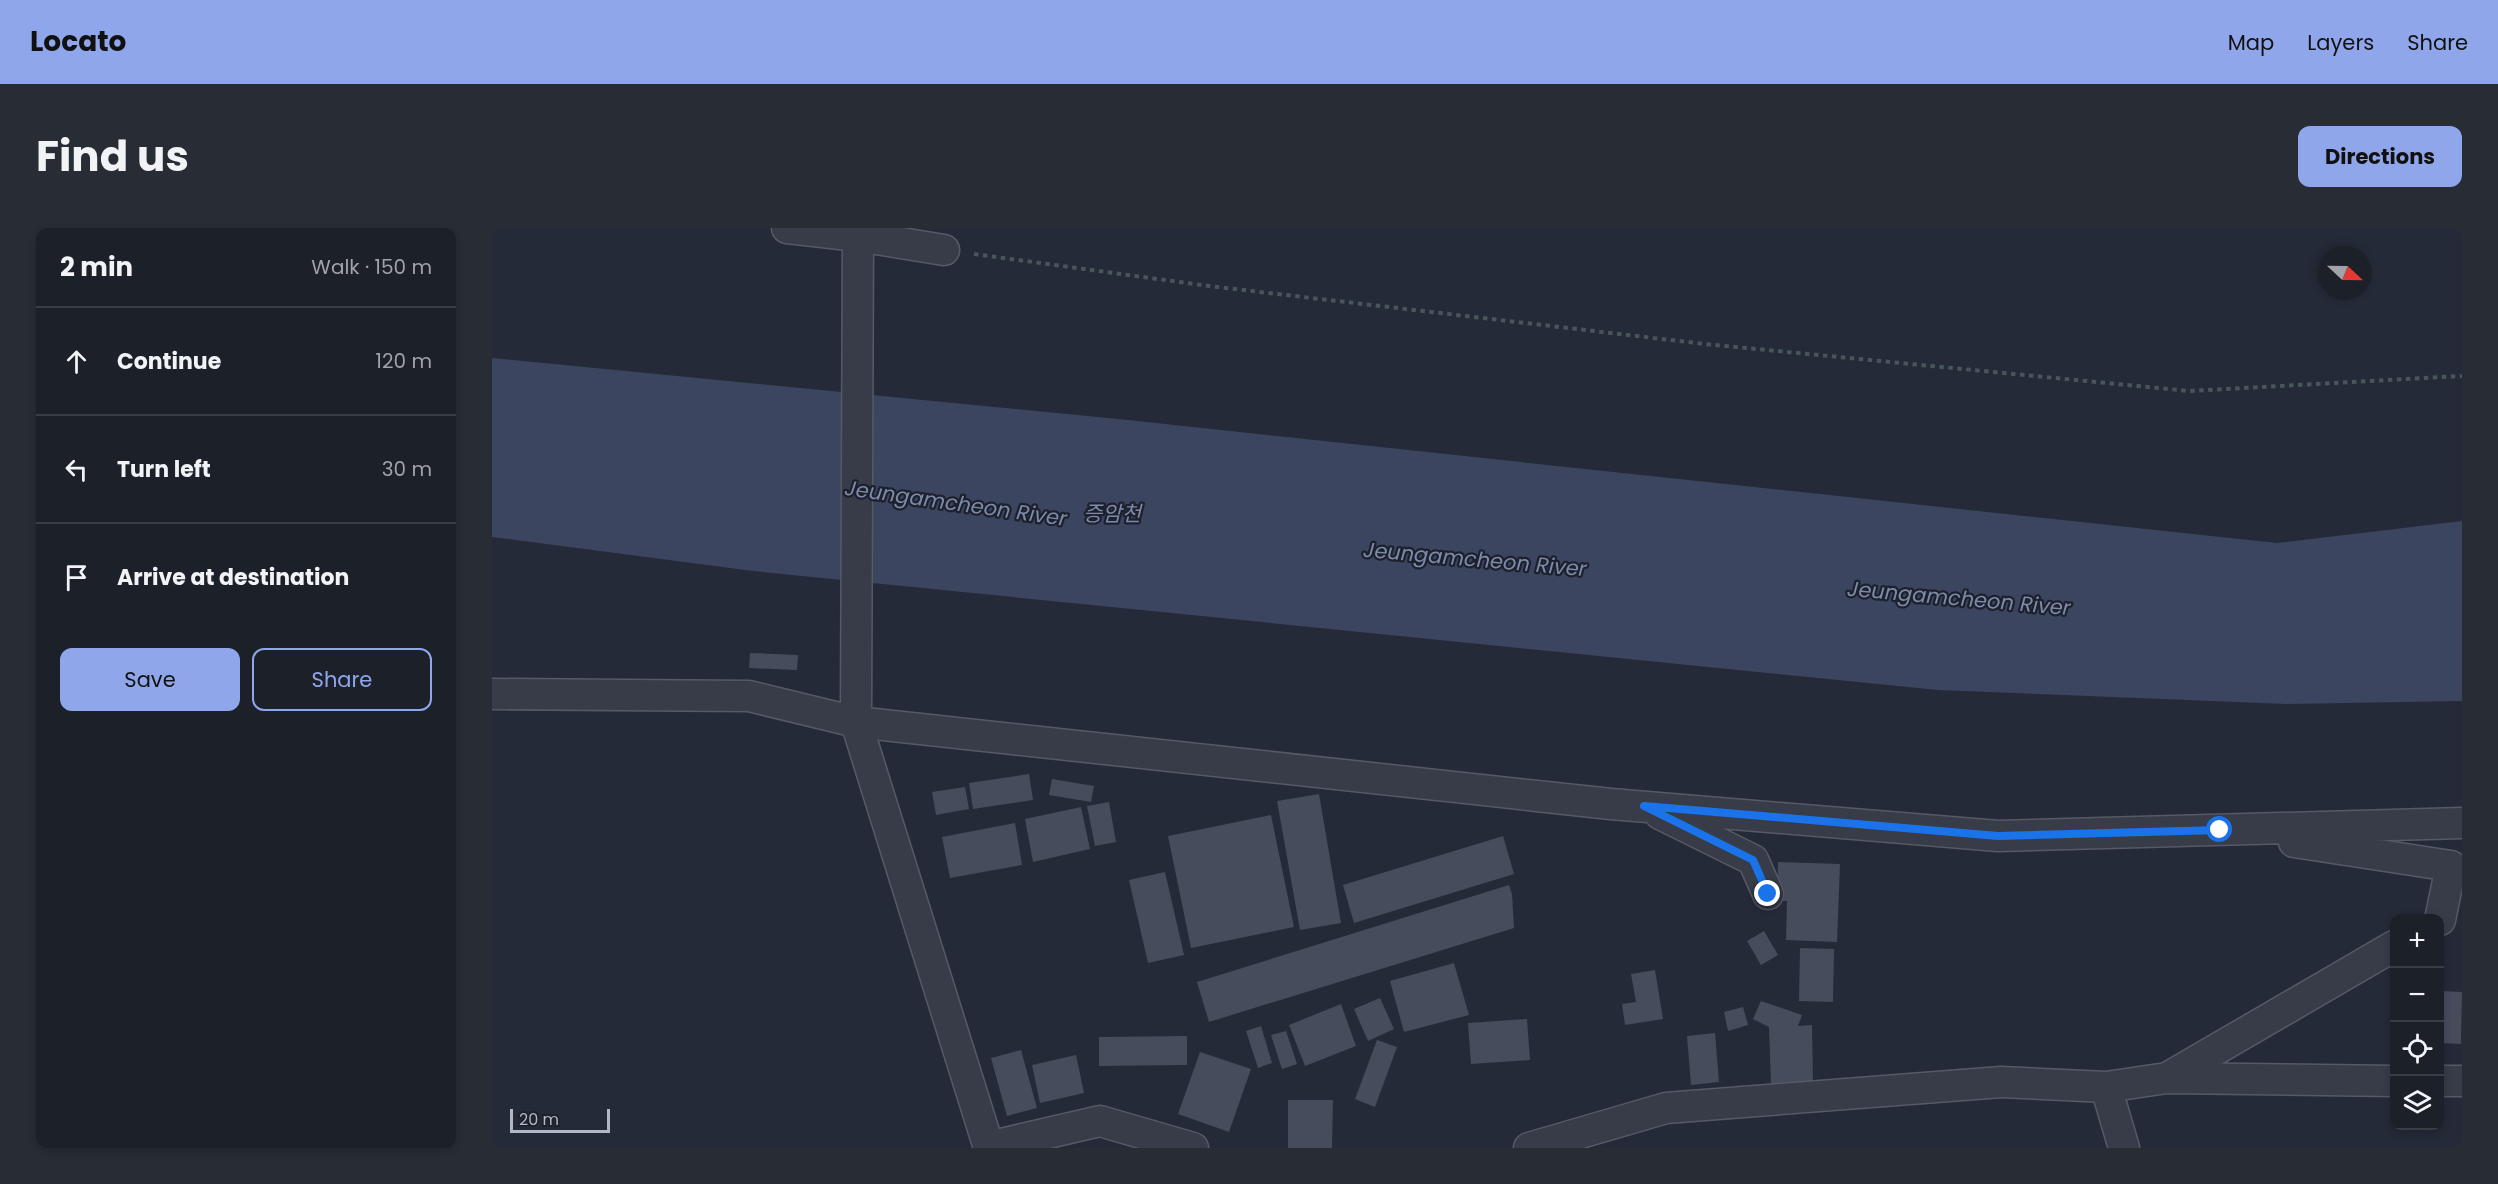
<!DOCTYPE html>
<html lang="en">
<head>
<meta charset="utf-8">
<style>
	:root { --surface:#1b2029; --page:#282d35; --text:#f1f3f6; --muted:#a0a3a8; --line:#393e46; --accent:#90a6eb }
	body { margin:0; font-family:Poppins,"Noto Sans KR",sans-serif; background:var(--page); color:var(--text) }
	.controls { position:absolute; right:18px; bottom:18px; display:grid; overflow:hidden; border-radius:12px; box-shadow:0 3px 9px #0003 }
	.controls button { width:54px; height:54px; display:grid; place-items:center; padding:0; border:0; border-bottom:2px solid var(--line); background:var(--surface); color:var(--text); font:30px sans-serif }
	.compass { position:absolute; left:1826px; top:18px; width:54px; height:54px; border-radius:50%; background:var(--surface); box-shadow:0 3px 9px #0003; rotate:112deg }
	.scale { position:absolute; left:18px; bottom:15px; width:100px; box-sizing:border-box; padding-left:6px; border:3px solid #b2b7c4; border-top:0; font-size:16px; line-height:21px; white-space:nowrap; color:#b2b7c4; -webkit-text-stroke:4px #1d212d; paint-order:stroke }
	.stop { position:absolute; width:18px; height:18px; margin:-14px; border:4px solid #1a73e8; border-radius:50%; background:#fff }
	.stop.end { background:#1a73e8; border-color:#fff; box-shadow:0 2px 6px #0008 }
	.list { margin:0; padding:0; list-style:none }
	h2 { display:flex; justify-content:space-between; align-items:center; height:78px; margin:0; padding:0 24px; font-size:26px }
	h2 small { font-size:20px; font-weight:400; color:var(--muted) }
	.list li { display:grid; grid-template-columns:39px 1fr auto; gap:18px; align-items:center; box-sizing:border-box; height:108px; padding:0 24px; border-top:2px solid var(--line) }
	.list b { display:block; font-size:22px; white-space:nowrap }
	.list em { font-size:20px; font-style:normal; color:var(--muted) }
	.actions { display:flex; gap:12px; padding:18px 24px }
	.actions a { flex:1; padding:14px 0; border:2px solid var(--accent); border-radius:12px; text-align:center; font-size:21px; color:var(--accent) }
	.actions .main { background:var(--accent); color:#111 }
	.icon { flex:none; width:33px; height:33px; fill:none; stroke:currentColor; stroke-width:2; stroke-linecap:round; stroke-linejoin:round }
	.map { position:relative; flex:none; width:1970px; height:920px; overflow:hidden; border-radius:12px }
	header { display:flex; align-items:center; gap:36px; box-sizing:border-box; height:84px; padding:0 30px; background:var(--accent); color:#111 }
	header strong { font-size:28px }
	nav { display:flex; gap:33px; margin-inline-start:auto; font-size:21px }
	.intro { display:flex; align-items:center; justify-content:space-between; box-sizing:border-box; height:144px; padding:0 36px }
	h1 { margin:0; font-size:42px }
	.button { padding:15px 27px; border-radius:12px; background:var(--accent); color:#111; font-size:21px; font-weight:700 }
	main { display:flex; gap:36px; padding:0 36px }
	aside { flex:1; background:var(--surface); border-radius:12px; box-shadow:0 3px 9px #0003 }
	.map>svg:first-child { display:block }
	.water { fill:#3b455f }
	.building { fill:#464c5c }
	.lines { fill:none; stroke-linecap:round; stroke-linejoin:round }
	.minor-casing { stroke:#555a66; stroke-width:33 }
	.path { stroke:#48555a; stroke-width:4; stroke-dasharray:4.5 4.5; stroke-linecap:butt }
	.minor { stroke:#373c48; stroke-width:30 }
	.route { stroke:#1a73e8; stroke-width:8 }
	.labels { text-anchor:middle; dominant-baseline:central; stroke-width:4.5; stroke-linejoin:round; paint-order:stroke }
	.water-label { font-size:21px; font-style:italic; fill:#7d8aa9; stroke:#1d212d }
</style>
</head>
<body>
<header>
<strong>Locato</strong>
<nav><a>Map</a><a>Layers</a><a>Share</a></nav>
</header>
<div class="intro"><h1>Find us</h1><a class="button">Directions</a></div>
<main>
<aside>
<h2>2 min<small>Walk · 150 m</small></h2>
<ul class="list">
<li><svg class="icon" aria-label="ahead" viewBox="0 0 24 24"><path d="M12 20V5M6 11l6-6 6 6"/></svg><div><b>Continue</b></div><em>120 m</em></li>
<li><svg class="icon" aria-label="left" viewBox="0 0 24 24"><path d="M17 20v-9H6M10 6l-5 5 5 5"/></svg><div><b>Turn left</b></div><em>30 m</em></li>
<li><svg class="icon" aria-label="arrive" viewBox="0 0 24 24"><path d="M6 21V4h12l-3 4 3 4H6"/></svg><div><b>Arrive at destination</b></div></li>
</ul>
<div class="actions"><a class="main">Save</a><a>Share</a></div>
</aside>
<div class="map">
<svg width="1970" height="920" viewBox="0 0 1970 920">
	<rect width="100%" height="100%" fill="#242a37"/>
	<path class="water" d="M0,130L636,192L1785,315L1970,293V473L1794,476L1446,462L261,343L0,309Z"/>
	<path class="building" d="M258,425L306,427L305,442L257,440Z
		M537,546L541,572L481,581L477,555Z
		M560,551L602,558L599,574L557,567Z
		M473,559L477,581L444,587L440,564Z
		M827,566L849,695L808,702L785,573Z
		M617,574L624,614L603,618L595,578Z
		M589,579L598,621L541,634L533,591Z
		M779,587L802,699L699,720L676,608Z
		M523,595L530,637L458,650L450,609Z
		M1011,608L1022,646L862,695L851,657Z
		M1286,634L1348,636L1345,714L1294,712L1295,673H1285Z
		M673,644L692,727L656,735L637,652Z
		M1017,657L1020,666L1022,700L717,794L705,754Z
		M1272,703L1286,727L1269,737L1255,713Z
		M1308,720L1342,721L1341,774L1307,773Z
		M962,735L977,787L912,804L898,753Z
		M1163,742L1171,791L1133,797L1130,776L1144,774L1139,746Z
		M1948,763L1970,764L1969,816L1948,815Z
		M888,770L902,801L876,813L862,781Z
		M1269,773L1310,787L1306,798L1320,797L1321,855L1279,856L1277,799L1261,791Z
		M849,776L864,818L813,838L797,797Z
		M1251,779L1256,797L1236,803L1232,784Z
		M1035,791L1038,832L979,836L976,795Z
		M769,798L780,835L766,840L754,803Z
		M794,803L805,836L790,841L779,807Z
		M1223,805L1227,854L1199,857L1195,808Z
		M695,808V837L607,838V809Z
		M885,812L905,819L883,879L863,871Z
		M529,822L545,880L515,888L499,830Z
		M708,824L759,841L737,904L686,886Z
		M584,827L592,865L548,875L540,837Z
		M796,872H841L840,920H796Z"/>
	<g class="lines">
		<g class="minor-casing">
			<path id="minor" d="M295,0L366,8L452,22
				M366,0L364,494L497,920
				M0,466L257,468L364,494L1119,576L1506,608L1970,595
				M1168,586L1261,632L1276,666
				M1802,614L1959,638L1948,692
				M1675,850L1902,718
				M1948,853H1970
				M1614,859L1632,920
				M496,919L608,893L701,920
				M1037,920L1174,880L1509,854L1614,859L1675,850L1902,853"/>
		</g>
		<path class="path" d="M482,26L717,58L1213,116L1697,163L1970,148"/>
		<use href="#minor" class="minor"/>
	</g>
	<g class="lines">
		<path class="route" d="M1276,666L1261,632L1152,578L1506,608L1728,602"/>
	</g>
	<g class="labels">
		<g class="water-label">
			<text transform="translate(464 275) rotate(8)">Jeungamcheon River</text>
			<text x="620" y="285">증암천</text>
			<text transform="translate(983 331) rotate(5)">Jeungamcheon River</text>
			<text transform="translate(1467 370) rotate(5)">Jeungamcheon River</text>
		</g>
	</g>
</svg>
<div class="controls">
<button>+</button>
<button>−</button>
<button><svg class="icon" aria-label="locate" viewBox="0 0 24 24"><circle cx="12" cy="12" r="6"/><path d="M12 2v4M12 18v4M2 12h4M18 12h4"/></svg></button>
<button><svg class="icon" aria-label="layers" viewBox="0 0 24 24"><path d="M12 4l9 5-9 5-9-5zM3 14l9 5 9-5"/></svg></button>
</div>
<svg class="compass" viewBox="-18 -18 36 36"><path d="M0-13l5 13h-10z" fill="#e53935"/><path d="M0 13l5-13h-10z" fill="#a0a3a8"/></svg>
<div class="scale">20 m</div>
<div class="stop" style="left:1728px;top:602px"></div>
<div class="stop end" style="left:1276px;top:666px"></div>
</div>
</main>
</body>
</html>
